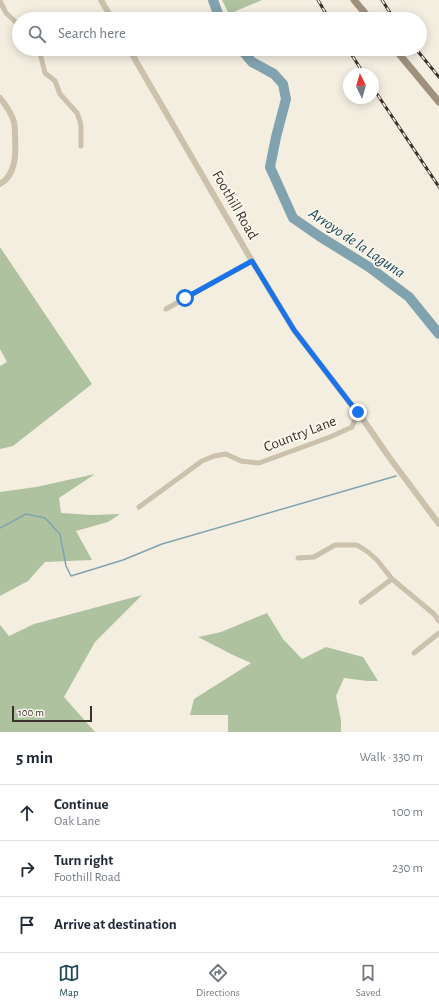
<!DOCTYPE html>
<html lang="en">
<head>
<meta charset="utf-8">
<style>
	:root { --surface:#fff; --page:#f2f2f3; --text:#1f2937; --muted:#747a83; --line:#e0e1e3; --accent:#214a5a }
	body { margin:0; font-family:"Alegreya Sans",sans-serif; background:var(--page); color:var(--text) }
	.compass { position:absolute; left:343px; top:68px; width:36px; height:36px; border-radius:50%; background:var(--surface); box-shadow:0 2px 10px #0003; rotate:355deg }
	.scale { position:absolute; left:12px; bottom:10px; width:80px; box-sizing:border-box; padding-left:4px; border:2px solid #39322b; border-top:0; font-size:11px; line-height:14px; white-space:nowrap; color:#39322b; -webkit-text-stroke:3px #faf7ed; paint-order:stroke }
	.stop { position:absolute; width:12px; height:12px; margin:-9px; border:3px solid #1a73e8; border-radius:50%; background:#fff }
	.stop.end { background:#1a73e8; border-color:#fff; box-shadow:0 1px 4px #0008 }
	.list { margin:0; padding:0; list-style:none }
	h2 { display:flex; justify-content:space-between; align-items:center; height:52px; margin:0; padding:0 16px; font-size:17px }
	h2 small { font-size:13px; font-weight:400; color:var(--muted) }
	.list li { display:grid; grid-template-columns:26px 1fr auto; gap:12px; align-items:center; box-sizing:border-box; height:56px; padding:0 16px; border-top:1px solid var(--line) }
	.list b { display:block; font-size:15px; white-space:nowrap }
	.list p { margin:0; font-size:13px; white-space:nowrap; color:var(--muted) }
	.list em { font-size:13px; font-style:normal; color:var(--muted) }
	.icon { flex:none; width:22px; height:22px; fill:none; stroke:currentColor; stroke-width:2; stroke-linecap:round; stroke-linejoin:round }
	.map { position:relative; flex:none; width:439px; height:732px; overflow:hidden }
	.search { position:absolute; background:var(--surface); box-shadow:0 2px 10px #0003; left:12px; right:12px; top:12px; height:44px; display:flex; align-items:center; gap:10px; box-sizing:border-box; padding:0 14px; border-radius:22px; color:var(--muted); font-size:15px }
	.sheet { height:220px; background:var(--surface) }
	nav { display:flex; justify-content:space-around; align-items:center; box-sizing:border-box; height:56px; border-top:1px solid var(--line); background:var(--surface); font-size:11px; color:var(--muted) }
	nav a { display:grid; justify-items:center; gap:2px }
	nav .on { color:var(--accent) }
	.map>svg:first-child { display:block }
	.green { fill:#afc2a0 }
	.lines { fill:none; stroke-linecap:round; stroke-linejoin:round }
	.stream { stroke:#80a3af; stroke-width:1.5 }
	.river { stroke:#80a3af; stroke-width:10 }
	.minor { stroke:#cbc1ac; stroke-width:5 }
	.tertiary { stroke:#cbc1ac; stroke-width:6 }
	.secondary { stroke:#9f917d; stroke-width:7 }
	.rail-casing { stroke:#39322b; stroke-width:3 }
	.rail { stroke:#faf7ed; stroke-width:1.5; stroke-dasharray:4.5; stroke-linecap:butt }
	.route { stroke:#1a73e8; stroke-width:5 }
	.labels { text-anchor:middle; dominant-baseline:central; stroke-width:3.5; stroke-linejoin:round; paint-order:stroke }
	.street-label { font-size:15px; fill:#39322b; stroke:#faf7ed }
	.water-label { font-size:16px; font-style:italic; fill:#214a5a; stroke:#faf7ed }
</style>
</head>
<body>
<div class="map">
<svg width="439" height="732" viewBox="0 0 439 732">
	<rect width="100%" height="100%" fill="#f3eee0"/>
	<path class="green" d="M222,0H262L229,14Z
		M0,247L92,384L13,446L0,449V366L7,362L0,349Z
		M95,474L59,498L61,513L93,515L120,514L108,522L76,531L92,560L45,562L28,581L0,596V492L36,487Z
		M142,595L95,642L64,697L95,732H0V625L9,636L34,624Z
		M267,613L283,639L302,659L326,647L363,657L378,681H367L344,678L336,696L341,720V732H228V715H190L194,699L251,663L233,655L198,637L221,632Z"/>
	<g class="lines">
		<path class="stream" d="M0,528L26,514L45,518L60,534L66,566L71,576L123,560L162,544L396,476"/>
		<path class="river" d="M213,0L220,19
			M241,49L252,62L274,74L283,84L286,99L276,137L270,167L293,218L319,236L369,267L409,297L439,334"/>
		<path class="minor" d="M0,1L6,13L19,25
			M39,49L45,73L55,81L60,94L77,113L80,121L81,127V146
			M166,309L252,261
			M139,507L202,461L214,456L226,454L241,461L259,463L330,437L352,427L358,412
			M298,558L314,557L335,545H357L368,552L377,560L392,579L434,614L439,621
			M361,602L392,579
			M414,653L439,633"/>
		<path class="tertiary" d="M101,0L112,19
			M129,49L252,261L294,330L350,403L358,412L389,457L439,524
			M0,98C6,105 11,113 14,122C15,126 15,132 15,137C16,154 16,175 0,184"/>
		<path class="secondary" d="M354,0L370,19
			M395,49L439,102"/>
		<g class="rail-casing">
			<path id="rail" d="M318,0L329,19
				M382,0L394,19
				M348,49L364,74
				M416,49L439,77
				M373,88L439,187"/>
		</g>
		<use href="#rail" class="rail"/>
	</g>
	<g class="lines">
		<path class="route" d="M185,298L252,261L294,330L350,403L358,412"/>
	</g>
	<g class="labels">
		<g class="street-label">
			<text transform="translate(235 205) rotate(60)">Foothill Road</text>
			<text transform="translate(300 434) rotate(-21)">Country Lane</text>
		</g>
		<g class="water-label">
			<text transform="translate(357 243) rotate(34)">Arroyo de la Laguna</text>
		</g>
	</g>
</svg>
<svg class="compass" viewBox="-18 -18 36 36"><path d="M0-13l5 13h-10z" fill="#e53935"/><path d="M0 13l5-13h-10z" fill="#747a83"/></svg>
<div class="scale">100 m</div>
<div class="stop" style="left:185px;top:298px"></div>
<div class="stop end" style="left:358px;top:412px"></div>
<div class="search"><svg class="icon" aria-label="search" viewBox="0 0 24 24"><circle cx="10" cy="10" r="6"/><path d="M15 15l6 6"/></svg>Search here</div>
</div>
<section class="sheet">
<h2>5 min<small>Walk · 330 m</small></h2>
<ul class="list">
<li><svg class="icon" aria-label="ahead" viewBox="0 0 24 24"><path d="M12 20V5M6 11l6-6 6 6"/></svg><div><b>Continue</b><p>Oak Lane</p></div><em>100 m</em></li>
<li><svg class="icon" aria-label="right" viewBox="0 0 24 24"><path d="M7 20v-9h11M14 6l5 5-5 5"/></svg><div><b>Turn right</b><p>Foothill Road</p></div><em>230 m</em></li>
<li><svg class="icon" aria-label="arrive" viewBox="0 0 24 24"><path d="M6 21V4h12l-3 4 3 4H6"/></svg><div><b>Arrive at destination</b></div></li>
</ul>
</section>
<nav>
<a class="on"><svg class="icon" aria-label="map" viewBox="0 0 24 24"><path d="M3 6l6-2 6 2 6-2v14l-6 2-6-2-6 2zM9 4v14M15 6v14"/></svg>Map</a>
<a><svg class="icon" aria-label="directions" viewBox="0 0 24 24"><path d="M12 3l9 9-9 9-9-9zM9 14v-3h6M13 9l2 2-2 2"/></svg>Directions</a>
<a><svg class="icon" aria-label="saved" viewBox="0 0 24 24"><path d="M7 4h10v16l-5-4-5 4z"/></svg>Saved</a>
</nav>
</body>
</html>
